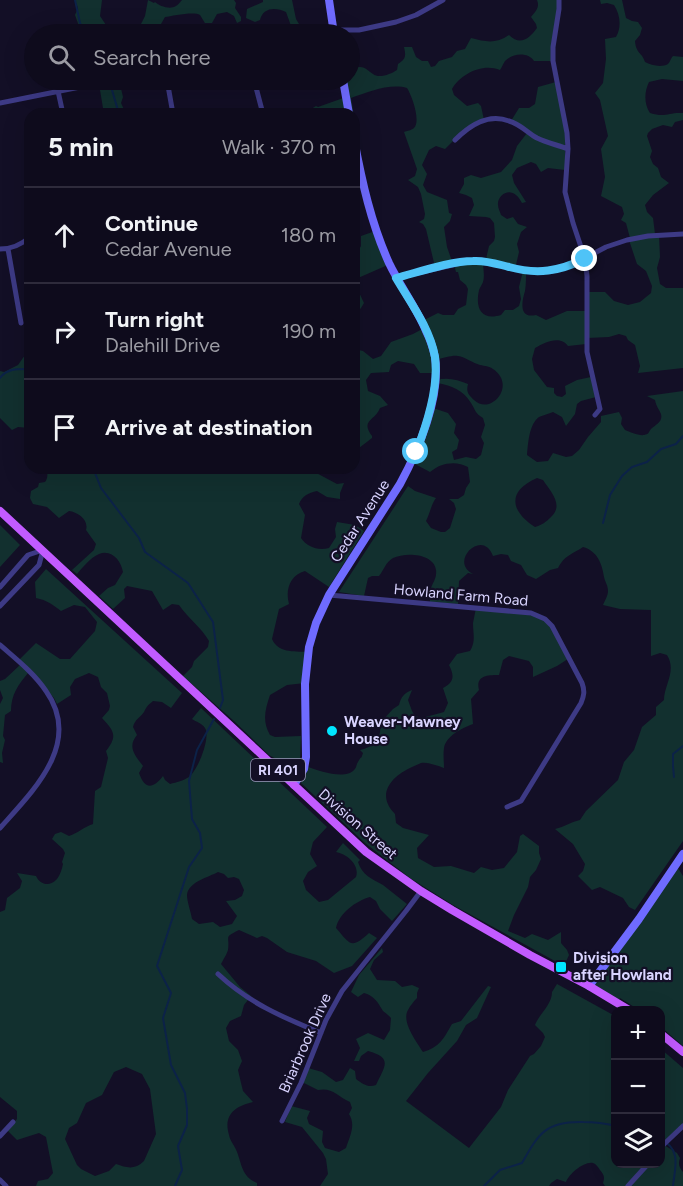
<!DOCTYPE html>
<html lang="en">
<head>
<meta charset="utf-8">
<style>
	:root { --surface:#0e0b1c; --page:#1c1929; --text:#f1f3f6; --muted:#9b9ba3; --line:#2e2b3b }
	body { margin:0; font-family:Figtree,sans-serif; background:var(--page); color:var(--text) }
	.controls { position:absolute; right:18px; bottom:18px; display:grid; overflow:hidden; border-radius:12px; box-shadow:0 6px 24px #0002 }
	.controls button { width:54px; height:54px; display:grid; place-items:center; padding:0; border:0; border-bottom:2px solid var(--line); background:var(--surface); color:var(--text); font:30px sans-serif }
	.stop { position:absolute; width:18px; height:18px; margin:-14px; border:4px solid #4fc3f7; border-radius:50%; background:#fff }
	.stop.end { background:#4fc3f7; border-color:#fff; box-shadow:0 2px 6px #0008 }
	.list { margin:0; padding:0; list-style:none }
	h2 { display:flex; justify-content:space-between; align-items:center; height:78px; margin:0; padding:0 24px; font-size:26px }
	h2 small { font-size:20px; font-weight:400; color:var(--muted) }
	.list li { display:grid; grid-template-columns:39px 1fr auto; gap:18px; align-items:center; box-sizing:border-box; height:96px; padding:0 24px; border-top:2px solid var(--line) }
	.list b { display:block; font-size:22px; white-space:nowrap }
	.list p { margin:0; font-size:20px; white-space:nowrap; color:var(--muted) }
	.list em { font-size:20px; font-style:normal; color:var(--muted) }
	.icon { flex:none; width:33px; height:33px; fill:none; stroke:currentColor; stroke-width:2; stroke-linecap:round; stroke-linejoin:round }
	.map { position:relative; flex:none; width:683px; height:1186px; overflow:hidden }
	.search { position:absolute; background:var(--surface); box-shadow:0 6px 24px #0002; left:24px; top:24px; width:336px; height:66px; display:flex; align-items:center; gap:15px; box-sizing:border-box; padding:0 21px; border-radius:33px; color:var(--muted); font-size:22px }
	.panel { position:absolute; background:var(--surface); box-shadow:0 6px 24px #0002; left:24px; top:108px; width:336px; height:366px; border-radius:18px }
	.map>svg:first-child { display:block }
	.green { fill:#12302f; fill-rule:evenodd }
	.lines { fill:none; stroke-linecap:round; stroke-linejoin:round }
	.stream { stroke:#0c2248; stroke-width:2 }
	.street { stroke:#3d3a85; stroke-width:5 }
	.secondary { stroke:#6f6bff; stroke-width:8 }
	.primary { stroke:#c25bff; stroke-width:8 }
	.route { stroke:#4fc3f7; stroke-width:8 }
	.poi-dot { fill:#00e5ff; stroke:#130f26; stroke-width:2 }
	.labels { text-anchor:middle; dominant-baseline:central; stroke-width:4.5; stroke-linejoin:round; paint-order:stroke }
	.shield { fill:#130f26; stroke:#9e99be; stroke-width:1.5 }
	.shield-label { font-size:14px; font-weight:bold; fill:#d9d4ff }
	.street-label { font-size:15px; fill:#d9d4ff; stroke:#130f26 }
	.poi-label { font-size:15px; font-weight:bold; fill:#d9d4ff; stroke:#130f26; text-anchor:start }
</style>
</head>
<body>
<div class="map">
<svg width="683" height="1186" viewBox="0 0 683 1186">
	<rect width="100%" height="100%" fill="#130f26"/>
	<path class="green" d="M75,0H102L100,16L108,28L133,31L131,34H88L80,29L75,15L78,8Z
		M148,0L154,3L155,2C159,6 170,10 176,6C178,5 180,2 182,0H234L236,3L235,8L241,17V21L237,23L234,16L227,12L217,14L212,23H205C205,23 200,15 200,15C194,11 172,16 165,17L161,24L160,32L152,27L139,28L145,16Z
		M263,0H292L296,19L305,34H294L286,12C276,7 263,7 260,20L255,22L246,18L247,9L263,2Z
		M537,0H559L552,61H534C528,52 513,53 505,61C503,64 502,67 500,70C482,63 461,74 452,89L454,95L467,106L478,103L481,106L484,120L454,140L445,149L436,146L429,150L422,165L427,174L423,185L427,192L447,200L449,213L452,214L450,221L444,227L447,247L453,264L461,259L471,262H483C483,268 485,276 483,282C482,285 480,287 479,290C475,308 481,321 501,315L505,310H513L519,306L521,299L519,287L523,271L526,272C526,278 526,285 525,291C522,301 518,319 536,315L546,320L567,311H586L589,292H605L614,301L628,305L640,302L651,293L652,286L646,271L637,264L629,240L630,238L626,223L621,220L624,214L622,207L601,196L605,177L601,149L608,136L600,100L595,93L603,83L606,59L605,39L616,37C622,27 620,14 614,5L607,3L601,4L600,0H622L626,18L632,21L638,22L642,28L640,35L635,41C636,54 642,52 645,62C651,65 661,68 668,64C670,62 671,58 673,56L683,57V81L662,79L649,82C644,92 644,104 650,113C666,118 668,112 683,113V120L675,122L672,127L663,125L652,129L648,133L647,136L652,151L650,157L653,164L658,168L661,177L669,183L653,195L645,205L647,212L653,218L655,234L659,235L660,257L657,268L660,284L666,288H683V368L638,373L640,366L635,345L628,340L626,336L619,334L609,337L587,338L586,344L568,346C560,335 545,342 535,348L532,359L534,370L547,387L554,388V393L557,396L562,397L566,394L565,386L577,380L591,377L596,397L581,401L577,404L575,414L566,426L562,417L553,412C549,414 543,415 539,417C529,424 528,444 527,455L537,462L548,461L553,453L566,457L572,456L579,450L588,437L601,422V416L619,412L622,418L621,424L625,430C630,432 639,436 644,435C649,434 648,433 651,429C656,424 663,422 661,414C659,409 656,406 655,400L647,396L683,391V841L635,910L629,907L623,898L600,887L592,890L578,876L583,871L585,864L573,844L555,829C565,827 570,822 580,820L586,811L618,780L624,762L634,750L642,727L656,715V707L664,700C664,685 677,671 667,655L660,653L651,656V610L620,609L603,605C605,600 608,596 608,591C608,585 605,582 604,577C602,563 597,551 583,547C571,555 565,555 558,568L550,570L536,579L527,575L521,565L511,561L508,555L501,554L493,556C484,531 457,554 466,568C467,570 471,573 473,574L468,573L459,581L458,604L430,602C430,598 430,592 431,588C433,582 437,578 436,570C434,553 405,552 393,558C385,563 384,570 379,576H372L368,578L364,596L339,592L408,486L415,491L436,498C431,505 430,513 426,521L431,528L441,532H445L450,528L456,509L454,503L449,499H458L464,495L466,488L470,482L468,467C456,460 440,463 430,472L413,463L433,408L448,413L456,424L454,433L459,440L457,449L452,452L454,460L466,457L476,459L481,455L484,443L481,437L485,425L483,418C475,413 476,411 471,403C463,390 452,386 438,383L437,380C448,377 458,380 468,384C466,392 468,394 474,400C491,416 517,385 493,369C489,366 485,366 480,365C473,363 465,357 458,356C452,355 444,358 439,359L438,373H420L414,364L398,361L391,365L389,372L371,373L366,380L368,391L380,396L388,405L380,408C375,421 360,420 372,436V438L359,448L354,441V349L363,351L373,359L381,356L391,342L413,334L426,327L424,320L438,313L443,315H454L458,309L466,305L468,289L466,285L460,280L458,272H456L454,264L435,267L426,229L423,224L419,222L424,219L425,214L421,194L418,187L408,180L415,176L417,169L404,132C407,131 412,130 414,128C421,121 412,96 407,88C390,83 368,92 351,98L360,151L354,154V114H306L308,111L316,106L318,107L349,96L346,80H350V69C353,69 356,67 360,67C366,67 368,71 373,74C379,79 391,74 397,70L398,64C406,59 406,56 404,47H412L416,57L422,61H428L431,67L435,66L439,61L452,57L457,51L465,49L471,38C486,42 496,44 509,35C520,46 529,39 537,28L536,24L531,17C536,11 540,7 537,0ZM537,478L543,480C551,492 564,505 551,517C546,522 542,525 535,527C510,511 507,491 537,478Z
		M117,80H119L123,97L121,103L126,114H104L99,84Z
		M556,82L565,121V170L548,168L541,172L536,164L531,162L517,168L512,175L514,183L526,202L522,203C520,200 519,197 516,195C508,188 497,196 498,205C498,208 500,212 501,215L507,219L513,217L518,224L527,227L521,232L517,244L519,252L515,269L486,259L489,246L494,241L495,237L494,223L490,218L486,217L469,216L474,205L472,198L466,195L459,193L464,184V178L471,175L481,178L501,172L512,160L517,146L527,133L511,121L519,108H529L535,104L538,87Z
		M378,230L390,264L358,278L355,284L364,303L361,308L354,315V253H357L361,246V236Z
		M25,355L30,359V428L18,427L12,430L0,418V371L4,372L18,365Z
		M46,468H307L337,484L344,483L340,493V499L327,497L317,491C308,493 302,496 299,504L305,515L301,538C307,547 318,551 329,548L336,537L335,529L337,522L355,525L364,531L329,587L305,571C290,575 285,590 289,604L279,609L272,639C278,653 293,651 307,652L305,683L287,685L270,695C265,710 262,721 270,735L275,737L301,736L300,764L296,770H289L278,760L269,755L234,721L183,676L192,667L194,661L208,647L209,641C201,627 188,618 179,605L172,604L163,610L152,591L127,586L124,589L125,598L113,609L99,596L108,588L115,585L123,572C121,561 112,549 99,554C90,558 83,567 77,574L72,570L94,550L96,544L86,530C89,520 78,512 69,511L59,518L47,507L33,504L30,498L31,491L38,487L39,483L45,482C48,478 48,473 46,468Z
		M0,525L20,545L0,567Z
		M46,569L182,693L171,708L162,702L153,701C147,706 147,706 144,712C140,718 135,719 133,727L137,735C127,747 135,755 143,766L139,773C145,790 153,789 163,776L165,780L170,784C177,782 183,781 189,777C198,770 211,737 205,728C202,723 196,722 192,719L201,708L327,827L313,842L310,854L317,866L308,872L303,881L306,890L319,902L328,900L356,877C360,865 347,854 336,852L343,843L360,860L358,862C362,875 372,879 383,885C391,891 399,898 407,904L392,921L380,909L376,901L370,897C356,901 339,913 336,928C350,944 351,950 369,933L377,938L352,966L334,973L316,961L287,952L267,938L262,936L257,938L239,930C223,938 230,935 228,950C227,954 223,960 221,964L240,987L251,996L244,1005L241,1016L230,1021L226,1028L229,1041L238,1050L242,1061L238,1070L241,1083L243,1091L253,1102C235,1106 223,1115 229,1135C230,1141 235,1146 237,1152C242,1165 242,1177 257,1183V1186H36L38,1181L48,1179L53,1173L46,1137L39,1133L17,1140L7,1130L17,1119V1111L0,1097V912L5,910L7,898L20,888L22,881L17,873L36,876C40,885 50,887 57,879C60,875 62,869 63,864L62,862L65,853L63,849L52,839L55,834L61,832L69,836C78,833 84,827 93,824L95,791L101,787L108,758L106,751C118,736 114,731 102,718L109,710L110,706L107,693L101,687L98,677L89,673L75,679L70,687L71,695L57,704L54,698L32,674L28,673C18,685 11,695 11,711L5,715L3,736L5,740L2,753L3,763L0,762V704L3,698L0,690V681L5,679L20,665L19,660L36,643L60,659H70L95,631L97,622L85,607L74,605L61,611C53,605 47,600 36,598L35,582ZM218,872L224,874L228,878L234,877L239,879L244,890L242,896L235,900L226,901L237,916L232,924L220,927L213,922L199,924L192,919C191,912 187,902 187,895C188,882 209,877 218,872ZM126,1067L142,1074L150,1089L156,1134L144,1161C135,1170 127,1168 116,1164L109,1171L95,1176L81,1169L77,1165L65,1139L69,1128L77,1123L86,1103L102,1095L114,1072Z
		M476,608L543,617L571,657L557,666L533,677V667L529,661L509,656L503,660L499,675C489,675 475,675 479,690L471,699L473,724C462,728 446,736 444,748C443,754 444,762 444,768C438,766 428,762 421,763C418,764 415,766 412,767C392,776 375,794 395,814L396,823L403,828L429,835L417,848L418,858L434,867L451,866L474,873L481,867L492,870L504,868L517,852L520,836L523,834L539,846V853L541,859L536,870L530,877L528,887L514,915L508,931L525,938L532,934L548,940L561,932V943L567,950L569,955L564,966L453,905L410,878L365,843L301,783L308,767C319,771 345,780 354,770C357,767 356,765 358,762C363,753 360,762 363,753L360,750C375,747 382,738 380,723L393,709L399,705C401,697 404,693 412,690L408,700L412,711L415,716L422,718L444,712L448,703L443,688C455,682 454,675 449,665L457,654L470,651C476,641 473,634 473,623C474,618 475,613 476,608Z
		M676,865L683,876V1046L661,1027L660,1010H639L620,998L617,1003L589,986Z
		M382,948L383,952L374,960L370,969L377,980L395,981L402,987L412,985L419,988L417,993V998C414,1001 410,1006 408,1010C401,1022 417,1042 423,1052C440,1047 444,1038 452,1024L461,1021L488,986L491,987L477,1018L466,1025L457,1041L428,1073L406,1101L469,1148L501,1107L508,1090L530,1056L534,1054L541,1046L545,1037L543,1033L535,1025C539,1014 552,1005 552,992L557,984L615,1016L616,1164H660L661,1049L683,1068V1127L664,1145L677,1153L680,1158C678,1164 679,1167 683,1172V1186H605L603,1183C605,1177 604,1175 600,1170C598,1167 596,1164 593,1163C584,1161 569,1174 566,1182L557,1179L551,1183L549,1186H320L328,1174L326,1159L323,1153L302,1127L285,1122L291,1106L310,1111L307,1118L309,1124L323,1131L322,1142L325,1148L339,1152L346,1148C350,1136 356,1125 349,1114L352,1108L350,1102C337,1096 332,1087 318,1090L302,1082L308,1068L322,1072L336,1082L343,1080L350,1068L355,1071L356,1079C363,1084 368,1088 376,1085C384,1067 394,1058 368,1051L361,1056L359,1061H354L360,1048L356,1039L368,1033L384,1040L390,1030L391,1018C389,1016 386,1013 383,1011C378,1003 375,996 364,993L358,997L351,992L359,975Z"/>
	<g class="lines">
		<path class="stream" d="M75,0L80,23L87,34
			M108,83L112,90L119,114
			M0,378C7,368 19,369 30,369
			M93,468L101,488L139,538L145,552L188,583L213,622L223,700L220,708
			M603,523L610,495L622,476L632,467L647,462L661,449L676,444L683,436
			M674,777L673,766V754L683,746
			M660,1139C682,1149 675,1167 673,1186
			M175,1186L182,1170L178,1146L187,1125V1109L185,1093L171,1065L163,1018L171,993L157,966L189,867L202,848L200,833L192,819L189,781L197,750L214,719
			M484,1186L500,1170L522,1163C539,1133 546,1121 583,1122C594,1122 604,1123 616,1126"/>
		<path class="street" d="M559,0V9L553,47V61L567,133L568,149L565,192L573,223L585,259L587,276V352L600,409L595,415
			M315,34L327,30H359L396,22L416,15L443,0
			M167,80L173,114
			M254,80L263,114
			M58,91L63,114
			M0,103L115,80
			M455,140C470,125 488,113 509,121C520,124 528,133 537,138C547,143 558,145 568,149
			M0,249C12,249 21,245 30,237
			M8,249L21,323
			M396,278L470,261H484L524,270L552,271L570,266L606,247L627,240L648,236L683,234
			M0,587L28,555L43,550
			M329,595L531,613L545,619L552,626L582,683C585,691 584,696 581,703L521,801L507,807
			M0,606L39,565L43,550
			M0,645C16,659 34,673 46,691C83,743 33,791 0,828
			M218,974C249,1003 282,1017 321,1033
			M282,1121L301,1083L326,1020L342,991L406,911L421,891
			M0,1136L13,1122
			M660,1148L683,1126
			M0,1180L6,1186
			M628,1186L648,1164"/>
		<path class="secondary" d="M329,0L334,34
			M343,80L349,114
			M294,785L304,769L306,757L305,684L309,647L316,623L329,595L400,484C419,449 441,397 435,357C433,348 430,339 426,331C416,307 400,286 389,263C371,223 362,182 354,139
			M589,986L639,919L683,854"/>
		<path class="primary" d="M0,511L366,852L421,891L452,910L530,955L589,986L629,1010
			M660,1033L683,1052"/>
	</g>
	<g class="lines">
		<path class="route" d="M416,452C427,424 439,387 435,357C430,328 410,302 396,278C419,272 451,261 473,261C486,260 497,264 509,267C538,275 559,271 585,259"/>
	</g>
	<g class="poi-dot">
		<circle cx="332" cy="731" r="6"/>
		<rect x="555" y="961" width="12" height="12" rx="3"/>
	</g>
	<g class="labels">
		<rect class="shield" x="251" y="759" width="54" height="22" rx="4.5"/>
		<g class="shield-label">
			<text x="278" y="770">RI 401</text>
		</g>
		<g class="street-label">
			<text transform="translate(360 521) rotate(-57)">Cedar Avenue</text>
			<text transform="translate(461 595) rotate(5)">Howland Farm Road</text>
			<text transform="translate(358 824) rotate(41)">Division Street</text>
			<text transform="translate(305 1043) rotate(-66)">Briarbrook Drive</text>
		</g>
		<g class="poi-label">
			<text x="344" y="722">Weaver-Mawney<tspan x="344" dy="17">House</tspan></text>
			<text x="573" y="958">Division<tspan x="573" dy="17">after Howland</tspan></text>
		</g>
	</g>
</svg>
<div class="controls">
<button>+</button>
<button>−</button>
<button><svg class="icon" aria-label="layers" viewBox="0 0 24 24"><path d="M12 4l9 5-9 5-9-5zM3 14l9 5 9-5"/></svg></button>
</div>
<div class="stop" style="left:416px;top:452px"></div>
<div class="stop end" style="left:585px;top:259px"></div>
<div class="search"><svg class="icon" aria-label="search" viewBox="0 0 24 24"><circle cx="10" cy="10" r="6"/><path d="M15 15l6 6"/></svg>Search here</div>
<section class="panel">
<h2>5 min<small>Walk · 370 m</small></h2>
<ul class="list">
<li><svg class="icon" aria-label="ahead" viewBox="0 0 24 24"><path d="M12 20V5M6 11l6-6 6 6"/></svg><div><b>Continue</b><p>Cedar Avenue</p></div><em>180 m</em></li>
<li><svg class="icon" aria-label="right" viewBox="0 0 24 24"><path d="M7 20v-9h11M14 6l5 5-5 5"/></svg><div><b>Turn right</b><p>Dalehill Drive</p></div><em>190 m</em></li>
<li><svg class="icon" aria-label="arrive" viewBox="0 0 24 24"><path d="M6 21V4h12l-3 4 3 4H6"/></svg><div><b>Arrive at destination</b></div></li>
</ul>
</section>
</div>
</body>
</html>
